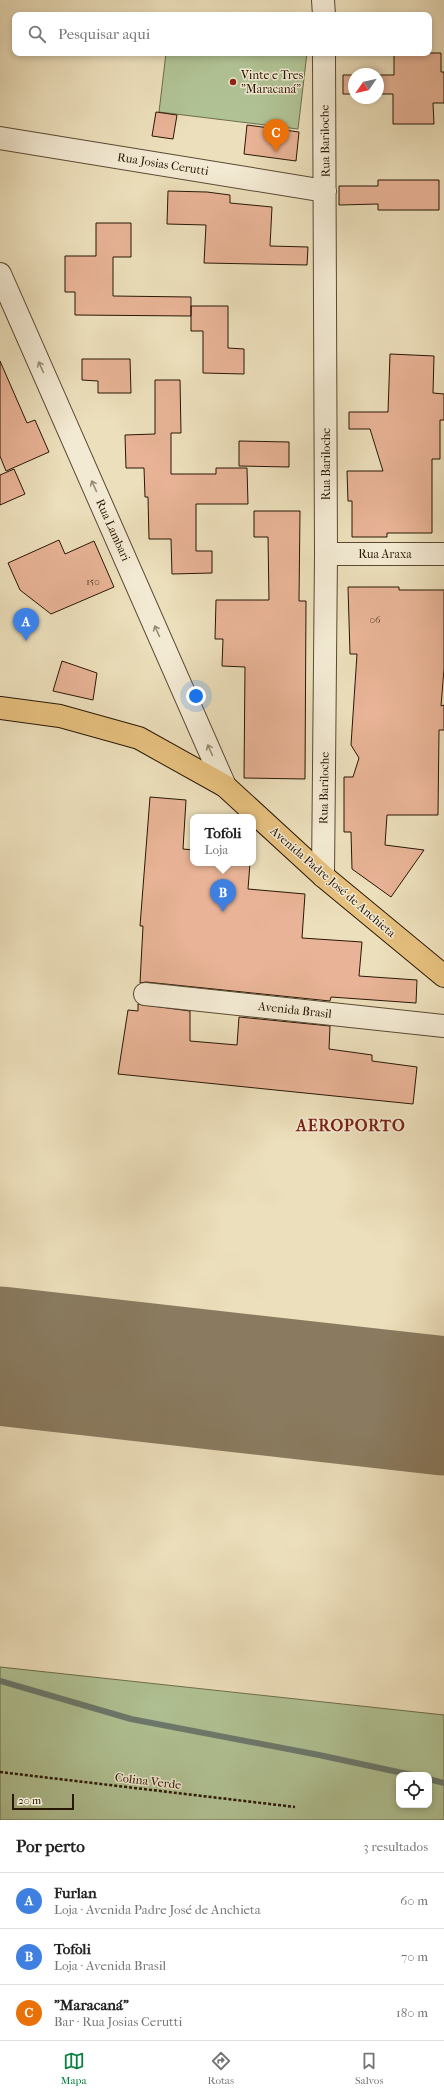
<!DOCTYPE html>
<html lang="pt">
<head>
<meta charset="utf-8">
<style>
	:root { --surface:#fff; --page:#f6f6f6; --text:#222; --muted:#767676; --line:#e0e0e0; --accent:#0b8043 }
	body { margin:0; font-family:"IM FELL French Canon",serif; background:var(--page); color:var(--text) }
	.controls { position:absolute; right:12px; bottom:12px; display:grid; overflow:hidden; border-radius:8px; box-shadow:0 2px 6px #0003 }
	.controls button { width:36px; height:36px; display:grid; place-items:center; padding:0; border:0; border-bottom:1px solid var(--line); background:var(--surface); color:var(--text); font:20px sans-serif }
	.compass { position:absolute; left:348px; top:68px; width:36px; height:36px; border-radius:50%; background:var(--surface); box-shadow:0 2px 6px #0003; rotate:236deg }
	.scale { position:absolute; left:12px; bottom:10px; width:62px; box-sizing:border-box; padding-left:4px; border:2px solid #291705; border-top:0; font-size:11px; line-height:14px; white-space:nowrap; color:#291705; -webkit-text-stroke:3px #f3ead3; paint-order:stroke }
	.you { position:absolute; left:196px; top:696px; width:14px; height:14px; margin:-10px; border:3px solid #fff; border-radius:50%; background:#1a73e8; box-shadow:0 0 0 6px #1a73e833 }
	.badge { display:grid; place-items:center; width:26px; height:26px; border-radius:50%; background:var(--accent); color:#fff; font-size:13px; font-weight:700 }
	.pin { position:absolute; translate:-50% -33px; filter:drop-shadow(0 1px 2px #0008) }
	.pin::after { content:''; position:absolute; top:21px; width:14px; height:12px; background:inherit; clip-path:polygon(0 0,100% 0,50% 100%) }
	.popup { position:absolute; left:190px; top:814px; width:66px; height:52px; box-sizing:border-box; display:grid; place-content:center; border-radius:8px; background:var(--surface); filter:drop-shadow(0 1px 3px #0005); font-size:13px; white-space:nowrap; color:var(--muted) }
	.popup b { font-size:15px; color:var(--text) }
	.popup::after { content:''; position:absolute; left:50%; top:100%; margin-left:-8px; border:8px solid transparent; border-top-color:var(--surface) }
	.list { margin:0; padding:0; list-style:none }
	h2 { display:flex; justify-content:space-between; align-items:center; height:52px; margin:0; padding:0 16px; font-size:17px }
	h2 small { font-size:13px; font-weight:400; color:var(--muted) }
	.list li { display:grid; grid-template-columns:26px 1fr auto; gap:12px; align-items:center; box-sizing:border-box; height:56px; padding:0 16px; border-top:1px solid var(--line) }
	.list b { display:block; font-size:15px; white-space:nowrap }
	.list p { margin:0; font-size:13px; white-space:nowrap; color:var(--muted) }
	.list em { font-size:13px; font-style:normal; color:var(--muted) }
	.icon { flex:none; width:22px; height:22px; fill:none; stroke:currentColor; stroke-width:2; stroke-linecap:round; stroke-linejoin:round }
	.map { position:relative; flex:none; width:444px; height:1820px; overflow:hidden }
	.search { position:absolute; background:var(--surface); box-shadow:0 2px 6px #0003; left:12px; right:12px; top:12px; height:44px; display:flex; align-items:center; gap:10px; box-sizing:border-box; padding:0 14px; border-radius:8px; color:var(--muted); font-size:15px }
	.sheet { height:220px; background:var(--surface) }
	nav { display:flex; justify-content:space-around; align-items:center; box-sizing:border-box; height:56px; border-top:1px solid var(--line); background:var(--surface); font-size:11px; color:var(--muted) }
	nav a { display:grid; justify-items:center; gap:2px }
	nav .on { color:var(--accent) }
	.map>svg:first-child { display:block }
	.green { fill:#b1c395; stroke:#6d6d4d; fill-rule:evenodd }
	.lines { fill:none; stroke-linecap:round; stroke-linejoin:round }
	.stream { stroke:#6c7a6e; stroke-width:6 }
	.runway { stroke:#8a7b60; stroke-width:139 }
	.building { fill:#e8b396; stroke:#291705 }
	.minor-casing { stroke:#5a4932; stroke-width:24 }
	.major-casing { stroke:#291705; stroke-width:24 }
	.path { stroke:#291705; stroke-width:2.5; stroke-dasharray:3 2; stroke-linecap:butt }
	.minor { stroke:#f3ead3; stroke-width:22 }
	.major { stroke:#e6c07e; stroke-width:22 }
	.oneway { stroke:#988b76 }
	.poi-dot { fill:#8f2418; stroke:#f3ead3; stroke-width:1.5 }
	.labels { text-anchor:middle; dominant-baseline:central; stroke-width:3; stroke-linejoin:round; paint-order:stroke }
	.number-label { font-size:10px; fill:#593e29 }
	.poi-label { font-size:12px; fill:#291705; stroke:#f3ead3; text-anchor:start }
	.street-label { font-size:12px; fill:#291705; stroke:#f3ead3 }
	.district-label { font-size:16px; font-weight:bold; letter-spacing:1px; fill:#7a1f14; stroke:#f3ead3 }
</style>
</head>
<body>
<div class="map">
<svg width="444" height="1820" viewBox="0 0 444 1820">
	<rect width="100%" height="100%" fill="#ecdfbb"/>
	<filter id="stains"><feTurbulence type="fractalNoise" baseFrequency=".005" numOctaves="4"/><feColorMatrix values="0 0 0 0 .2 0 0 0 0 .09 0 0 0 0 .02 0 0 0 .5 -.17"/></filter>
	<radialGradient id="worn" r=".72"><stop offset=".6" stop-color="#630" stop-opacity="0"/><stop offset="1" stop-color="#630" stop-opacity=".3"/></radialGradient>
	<path class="green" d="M166,53H307L298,129L159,112Z
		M0,1667L444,1715V1820H0ZM399,1775H429V1805H399Z"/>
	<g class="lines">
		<path class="stream" d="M0,1681L131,1719L319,1755L412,1775
			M429,1779L444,1783"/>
		<path class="runway" d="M0,1356L444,1406"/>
	</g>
	<path class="building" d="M394,53H441V72H444V103H433L434,124H393V94H378V75H394Z
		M343,75H354V94H343Z
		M156,112L177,115L173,139L152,136Z
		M247,125L299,132L296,161L244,154Z
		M378,180H439V210H378V204L339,205V186H378Z
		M168,191L207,192L230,195V203L272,207L270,246L308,247L307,265L204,263L206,225L167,224Z
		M96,223H131V257H113V296L191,297V316L75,315V292H65V256H96Z
		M191,306H228V348L244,349V374L203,373V331H191Z
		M390,354L434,356L433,393L444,394V420H440V459H432V533H387V537H352V501H348L347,471H383L370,429H349V412H388Z
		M82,359H130L131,393H98V381L82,380Z
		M0,361L27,423L35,420L49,452L6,471L0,456Z
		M155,380H180L181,433H171V474H216V468H247L248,504H196V551H212V573L172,574L171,539H149L148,497H145L144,468H126L125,435L155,434Z
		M239,441L289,442V467L239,466Z
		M14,469L25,494L0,505V475Z
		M254,511H300L299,601H306L305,779L244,778L245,667L222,666L223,639H215L216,600H269L268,537H254Z
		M59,540L65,554L94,541L114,587L51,614L20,590L8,563Z
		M348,587H399V590H444V669L441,706L444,705V730H439L438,815H387L385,845L424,850L391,897L352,869L351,832H344V777H353L359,758L351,745L357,654H350Z
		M62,661L97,673L93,700L53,691Z
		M150,797L186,800L183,849L193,850V863H250L248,889L305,894L302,938L362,942L359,976L417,980L416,1003L331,997L330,1001L146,982L140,983L143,926H140Z
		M138,1004L190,1011V1041L237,1045L239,1017L330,1026L329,1049L372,1055V1061L417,1067L413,1104L118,1074L128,1010L138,1011Z"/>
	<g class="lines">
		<g class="minor-casing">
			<path id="minor" d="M323,0L324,15
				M0,138L325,191
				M0,274L225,786
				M326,554H444
				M323,876L326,554L324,53
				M145,994L444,1026"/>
		</g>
		<g class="major-casing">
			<path id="major" d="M0,708L60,716L139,738L225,786L323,876L444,976"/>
		</g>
		<path class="path" d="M0,1772L295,1807"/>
		<use href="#minor" class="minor"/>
		<use href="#major" class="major"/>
	</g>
	<defs><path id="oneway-shaft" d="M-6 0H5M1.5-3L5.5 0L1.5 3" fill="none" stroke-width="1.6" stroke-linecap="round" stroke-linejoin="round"/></defs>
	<g class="oneway">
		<use href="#oneway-shaft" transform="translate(41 367) rotate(-114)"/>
		<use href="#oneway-shaft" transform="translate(94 486) rotate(-114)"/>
		<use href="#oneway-shaft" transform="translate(157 631) rotate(-114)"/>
		<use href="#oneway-shaft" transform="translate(210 750) rotate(-114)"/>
	</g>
	<circle class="poi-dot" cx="233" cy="82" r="4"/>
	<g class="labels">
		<g class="number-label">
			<text x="93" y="582">150</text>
			<text x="375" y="620">06</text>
		</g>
		<g class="poi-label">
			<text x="241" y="75">Vinte e Tres<tspan x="241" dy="14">"Maracaná"</tspan></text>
		</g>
		<g class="street-label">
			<text transform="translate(325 141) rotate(-91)">Rua Bariloche</text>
			<text transform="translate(163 164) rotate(9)">Rua Josias Cerutti</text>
			<text transform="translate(326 464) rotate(-90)">Rua Bariloche</text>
			<text transform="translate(113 530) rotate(66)">Rua Lambari</text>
			<text x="385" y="554">Rua Araxa</text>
			<text transform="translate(324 788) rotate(-89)">Rua Bariloche</text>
			<text transform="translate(333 882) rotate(41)">Avenida Padre José de Anchieta</text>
			<text transform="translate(295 1010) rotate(6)">Avenida Brasil</text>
			<text transform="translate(148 1781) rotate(7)">Colina Verde</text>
		</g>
		<g class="district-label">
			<text x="351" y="1125">AEROPORTO</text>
		</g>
	</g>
	<rect width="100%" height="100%" filter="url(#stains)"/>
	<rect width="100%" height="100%" fill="url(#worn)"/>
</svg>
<div class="controls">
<button><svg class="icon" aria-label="locate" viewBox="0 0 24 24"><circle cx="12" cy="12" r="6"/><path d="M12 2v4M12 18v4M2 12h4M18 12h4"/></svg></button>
</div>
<svg class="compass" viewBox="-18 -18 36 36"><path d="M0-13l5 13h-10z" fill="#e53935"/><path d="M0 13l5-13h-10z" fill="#767676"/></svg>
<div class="scale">20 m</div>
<div class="you"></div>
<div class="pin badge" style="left:26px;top:641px;background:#3f7fe0">A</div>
<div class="pin badge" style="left:223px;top:912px;background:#3f7fe0">B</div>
<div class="popup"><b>Tofoli</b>Loja</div>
<div class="pin badge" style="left:276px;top:152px;background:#e8710a">C</div>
<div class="search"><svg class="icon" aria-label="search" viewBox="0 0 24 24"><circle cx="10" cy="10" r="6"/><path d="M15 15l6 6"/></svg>Pesquisar aqui</div>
</div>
<section class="sheet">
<h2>Por perto<small>3 resultados</small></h2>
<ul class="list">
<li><span class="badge" style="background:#3f7fe0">A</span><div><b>Furlan</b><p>Loja · Avenida Padre José de Anchieta</p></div><em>60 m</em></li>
<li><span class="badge" style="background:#3f7fe0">B</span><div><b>Tofoli</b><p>Loja · Avenida Brasil</p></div><em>70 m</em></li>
<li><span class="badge" style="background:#e8710a">C</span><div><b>&quot;Maracaná&quot;</b><p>Bar · Rua Josias Cerutti</p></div><em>180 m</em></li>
</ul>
</section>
<nav>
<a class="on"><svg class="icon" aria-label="map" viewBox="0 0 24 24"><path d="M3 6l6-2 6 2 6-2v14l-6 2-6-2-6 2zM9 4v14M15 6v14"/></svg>Mapa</a>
<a><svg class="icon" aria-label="directions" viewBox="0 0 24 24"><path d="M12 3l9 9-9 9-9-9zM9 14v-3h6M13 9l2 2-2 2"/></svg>Rotas</a>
<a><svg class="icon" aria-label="saved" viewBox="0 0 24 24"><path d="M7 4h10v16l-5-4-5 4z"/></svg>Salvos</a>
</nav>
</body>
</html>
